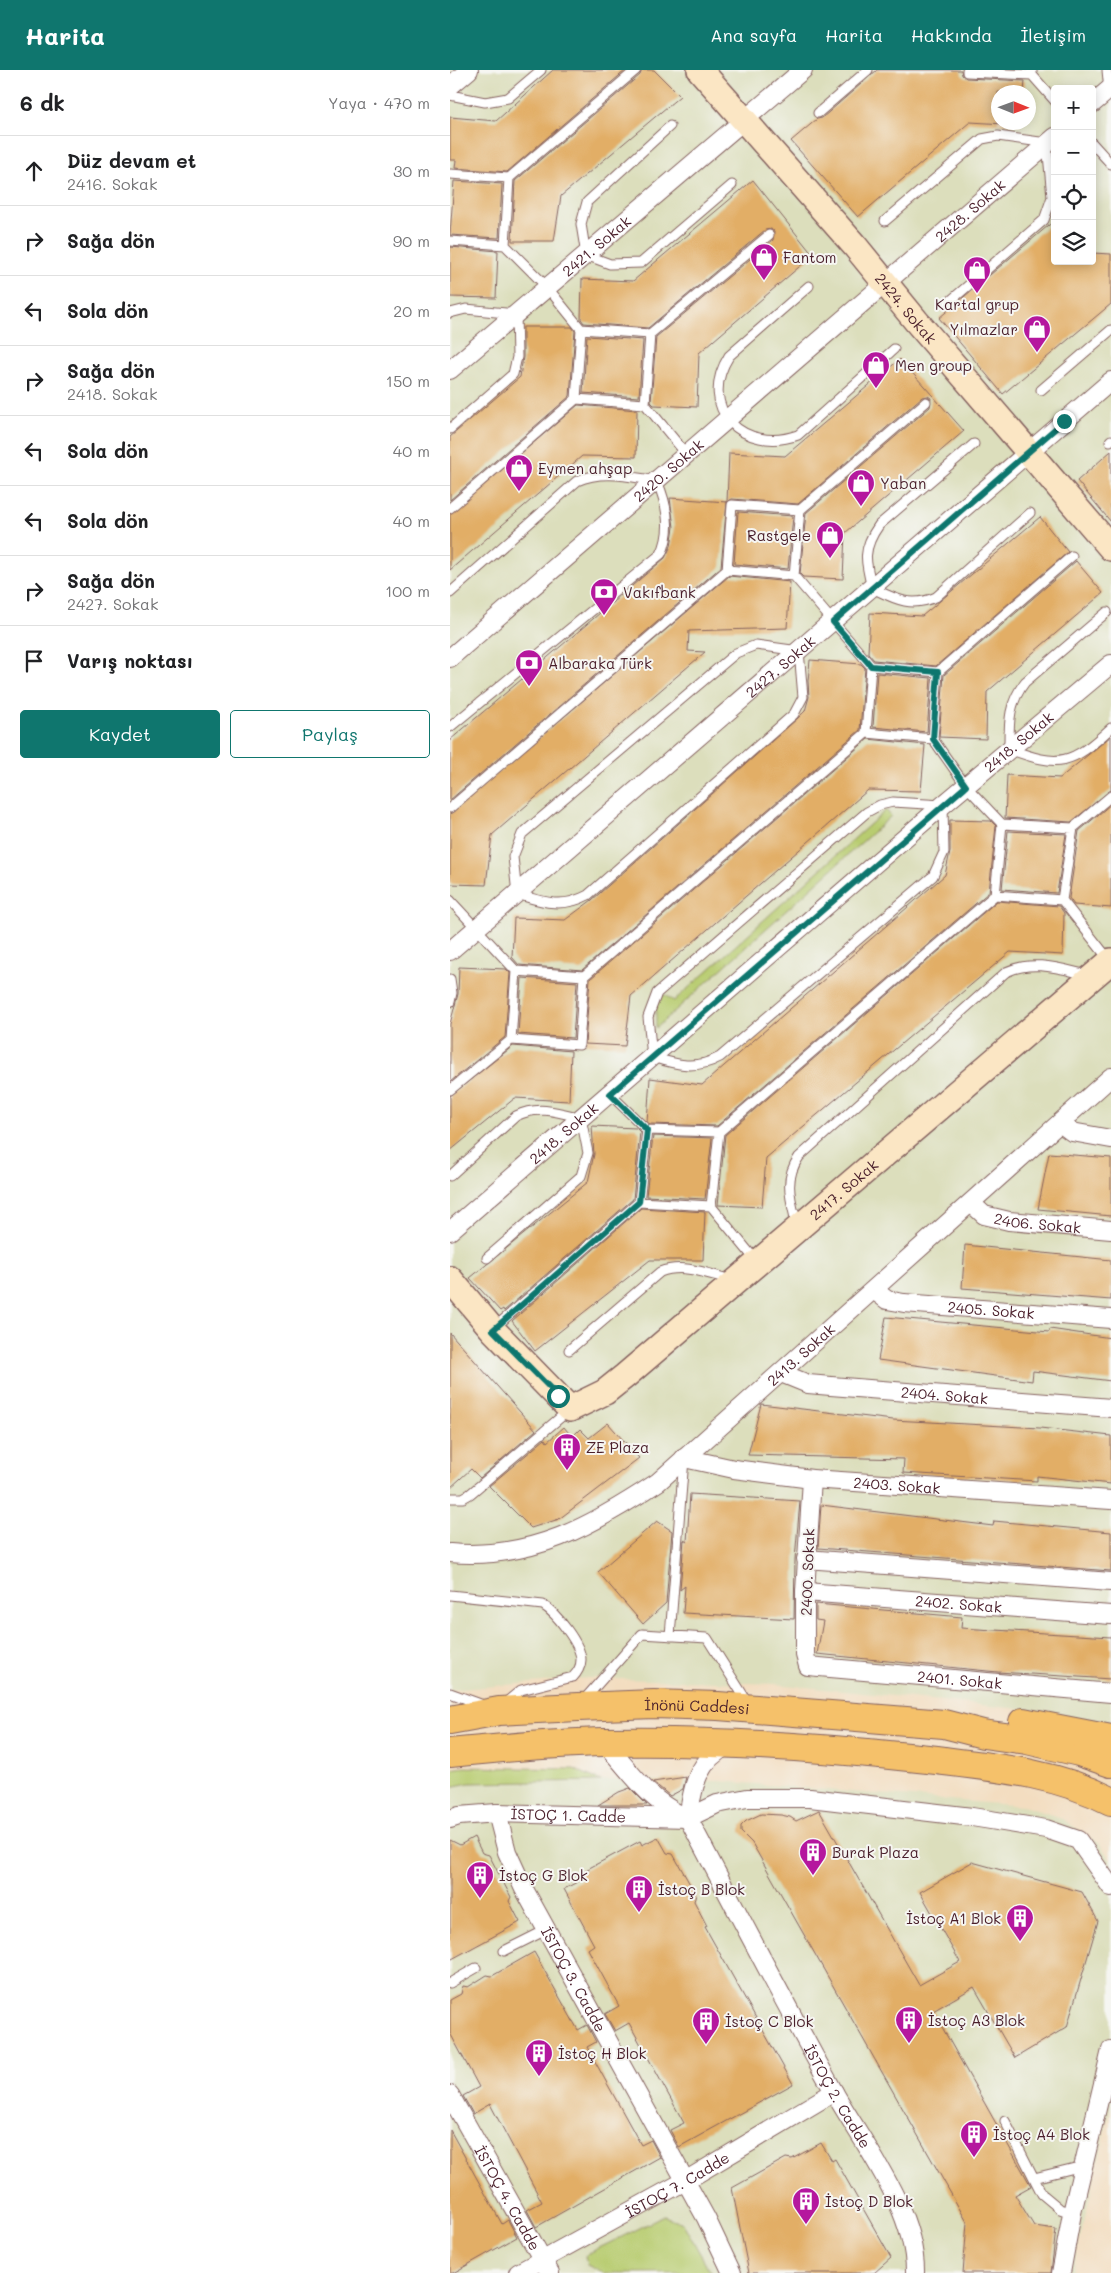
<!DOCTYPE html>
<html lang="tr">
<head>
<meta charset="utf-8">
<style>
	:root { --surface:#fff; --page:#f6f6f6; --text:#202124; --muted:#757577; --line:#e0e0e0; --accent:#0f766e }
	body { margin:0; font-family:Mali,sans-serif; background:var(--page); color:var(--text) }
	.controls { position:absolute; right:15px; top:15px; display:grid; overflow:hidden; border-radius:5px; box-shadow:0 2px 12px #0003 }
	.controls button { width:45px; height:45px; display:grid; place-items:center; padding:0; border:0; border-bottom:1px solid var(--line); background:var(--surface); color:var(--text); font:25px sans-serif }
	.compass { position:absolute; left:541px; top:15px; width:45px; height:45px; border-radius:50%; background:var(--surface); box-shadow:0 2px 12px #0003; rotate:91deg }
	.stop { position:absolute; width:15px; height:15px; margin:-11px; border:4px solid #0f766e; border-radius:50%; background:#fff }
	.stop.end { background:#0f766e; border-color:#fff; box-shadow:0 1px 5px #0008 }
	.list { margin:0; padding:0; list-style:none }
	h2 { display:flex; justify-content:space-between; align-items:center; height:65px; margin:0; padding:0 20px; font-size:21px }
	h2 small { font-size:16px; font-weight:400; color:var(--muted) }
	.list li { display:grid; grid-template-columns:32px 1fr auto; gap:15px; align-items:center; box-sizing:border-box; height:70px; padding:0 20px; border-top:1px solid var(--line) }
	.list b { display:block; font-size:19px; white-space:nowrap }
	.list p { margin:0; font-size:16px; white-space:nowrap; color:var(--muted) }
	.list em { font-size:16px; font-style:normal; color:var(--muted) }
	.actions { display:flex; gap:10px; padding:15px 20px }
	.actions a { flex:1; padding:11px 0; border:1px solid var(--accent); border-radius:5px; text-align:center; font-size:18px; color:var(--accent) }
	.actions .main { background:var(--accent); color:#fff }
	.icon { flex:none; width:28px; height:28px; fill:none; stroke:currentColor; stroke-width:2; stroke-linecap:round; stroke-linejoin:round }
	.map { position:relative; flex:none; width:661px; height:2203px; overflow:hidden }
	header { display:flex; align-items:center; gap:30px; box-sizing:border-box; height:70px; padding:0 25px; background:var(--accent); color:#fff }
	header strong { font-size:24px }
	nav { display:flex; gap:28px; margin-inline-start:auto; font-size:18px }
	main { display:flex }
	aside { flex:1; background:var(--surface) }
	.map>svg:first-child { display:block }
	.built { fill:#dcdebc; fill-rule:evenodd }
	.green { fill:#b8cc70; stroke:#81764e }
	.building { fill:#e2ae66 }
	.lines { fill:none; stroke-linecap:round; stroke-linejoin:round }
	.lane-casing { stroke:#85625f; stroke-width:11 }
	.street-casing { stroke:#85625f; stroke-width:20 }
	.secondary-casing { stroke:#85625f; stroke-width:28 }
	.highway-casing { stroke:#85625f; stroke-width:30 }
	.lane { stroke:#fff; stroke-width:9 }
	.street { stroke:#fff; stroke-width:18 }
	.secondary { stroke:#fbe6c4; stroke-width:25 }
	.highway { stroke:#f5c16b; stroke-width:28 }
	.route { stroke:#0f766e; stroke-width:6 }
	.labels { text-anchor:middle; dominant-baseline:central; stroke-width:4; stroke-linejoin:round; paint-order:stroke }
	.street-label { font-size:15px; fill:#4a1f2b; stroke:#f6f6f2 }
	.poi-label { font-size:15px; fill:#4a1f2b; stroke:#f6f6f2; text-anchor:start }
</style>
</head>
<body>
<header>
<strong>Harita</strong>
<nav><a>Ana sayfa</a><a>Harita</a><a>Hakkında</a><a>İletişim</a></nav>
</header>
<main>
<aside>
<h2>6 dk<small>Yaya · 470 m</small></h2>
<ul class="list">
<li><svg class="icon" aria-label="ahead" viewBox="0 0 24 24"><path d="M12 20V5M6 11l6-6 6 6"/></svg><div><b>Düz devam et</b><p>2416. Sokak</p></div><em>30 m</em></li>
<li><svg class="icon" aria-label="right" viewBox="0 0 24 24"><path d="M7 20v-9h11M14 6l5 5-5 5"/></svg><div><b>Sağa dön</b></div><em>90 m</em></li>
<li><svg class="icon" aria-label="left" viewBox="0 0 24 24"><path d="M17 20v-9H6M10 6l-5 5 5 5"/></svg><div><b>Sola dön</b></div><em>20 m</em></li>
<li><svg class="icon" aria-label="right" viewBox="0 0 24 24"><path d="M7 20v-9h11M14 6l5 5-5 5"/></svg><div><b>Sağa dön</b><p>2418. Sokak</p></div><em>150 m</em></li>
<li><svg class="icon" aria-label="left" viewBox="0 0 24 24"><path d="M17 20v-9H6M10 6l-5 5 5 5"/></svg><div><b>Sola dön</b></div><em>40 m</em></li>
<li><svg class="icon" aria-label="left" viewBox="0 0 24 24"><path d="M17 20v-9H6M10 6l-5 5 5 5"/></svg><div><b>Sola dön</b></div><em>40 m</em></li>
<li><svg class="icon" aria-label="right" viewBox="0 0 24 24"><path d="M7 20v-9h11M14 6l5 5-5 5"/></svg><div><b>Sağa dön</b><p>2427. Sokak</p></div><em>100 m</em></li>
<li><svg class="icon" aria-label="arrive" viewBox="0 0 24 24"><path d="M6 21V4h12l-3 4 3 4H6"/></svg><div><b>Varış noktası</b></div></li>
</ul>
<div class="actions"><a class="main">Kaydet</a><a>Paylaş</a></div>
</aside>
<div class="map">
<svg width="661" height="2203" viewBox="0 0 661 2203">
	<rect width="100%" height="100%" fill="#f6f6f2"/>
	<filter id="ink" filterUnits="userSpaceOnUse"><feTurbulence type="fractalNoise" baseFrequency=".02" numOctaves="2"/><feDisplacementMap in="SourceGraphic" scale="10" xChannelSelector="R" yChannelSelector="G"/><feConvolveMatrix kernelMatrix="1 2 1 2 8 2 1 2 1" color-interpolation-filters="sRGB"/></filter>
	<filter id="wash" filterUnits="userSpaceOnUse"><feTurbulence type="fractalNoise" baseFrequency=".0096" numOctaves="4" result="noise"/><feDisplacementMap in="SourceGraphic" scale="20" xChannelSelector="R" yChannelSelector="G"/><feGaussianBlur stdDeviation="1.12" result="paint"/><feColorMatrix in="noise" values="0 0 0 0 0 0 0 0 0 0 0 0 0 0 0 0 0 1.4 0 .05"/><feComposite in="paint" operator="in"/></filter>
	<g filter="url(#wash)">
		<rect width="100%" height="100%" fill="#f3ddc0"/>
		<path class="built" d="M0,0H661V1654L590,1641L325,1614L138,1608L0,1620ZM605,19H642V191H605ZM548,22H578V52H548Z
			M178,1710L269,1711L573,1736L609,1747L649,1773L661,1791V2037L622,2203H0V1717L19,1713L66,1711Z"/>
		<path class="green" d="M436,740L441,746L206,958V935L213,924L224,931Z
			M14,1697L124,1699L151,1711L19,1713L0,1717V1699Z
			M214,2146L233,2153L261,2203H153L137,2195L135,2187L137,2184Z"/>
		<g id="blocks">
			<path class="building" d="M103,0H176L57,102L5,98L6,90H0V47L46,51Z
				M192,0H204L230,26L111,126L104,171H62L65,111L190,5Z
				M427,0H511L512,5L516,8L575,11L574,22H548V52H572V55L520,52L408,147L341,71L367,49L372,48Z
				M303,110L363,185L249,283L247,337L204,335L201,332L206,267L323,170L324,161L321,159L315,160L198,258L134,253L131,249L132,209L183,211Z
				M4,111L52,114L49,168L0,165Z
				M605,150V191H642V183L661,184V234L553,324L489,248Z
				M0,177L48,181L46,228L0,227Z
				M73,257H122L125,261L120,326L0,430V367L70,307L73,287Z
				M137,266L193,270L189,327L133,323Z
				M450,289L514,361L395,463L393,509L353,507L350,504L356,443L480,337L481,328L478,326L472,327L348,434L282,429L277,432L279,383L335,386Z
				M128,335L187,340L186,387L132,386L0,500V444Z
				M661,381V452L627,411Z
				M220,428L277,432L271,497L0,730V670L215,488L221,476L224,457Z
				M288,442L343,446L338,499L284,494Z
				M590,447L618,482L486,596L424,590L418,583L420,543L472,546Z
				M626,491L653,523L537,622L536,669L489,667L494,605Z
				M279,506L340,512L337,558L239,561L238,581L255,582L42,765L36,815L0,814V744Z
				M360,590L411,594L415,598L410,660L132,900L69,895L62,887L64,848L115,850L142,830L348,648L355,641L359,627L358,611Z
				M427,603L481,608L477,662L423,657Z
				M661,666V720L621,752L555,748L557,705L610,708Z
				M418,669L475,675L471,721L418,720L181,926L175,976L135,974L140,909Z
				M661,734V838L624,835L619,828L629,761Z
				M500,750L541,751L546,756L539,822L267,1056L200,1054L197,1052L200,1008L252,1015L495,805L500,782Z
				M558,761L616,764L607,823L552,819Z
				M547,831L609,836L614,843L613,885L560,882L316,1088L312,1137L268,1135L275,1065Z
				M9,897L56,899L60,903L55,967L0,1012V954L8,924Z
				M72,908L127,912L123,968L68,964Z
				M63,976L121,981L119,1031L65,1028L0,1081V1026Z
				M142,1056L186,1058L190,1062L183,1129L54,1241L53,1239L50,1241L20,1208L138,1112L144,1084Z
				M203,1066L262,1068L255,1129L196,1126Z
				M599,1083L661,1088V1146L588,1139Z
				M191,1138L255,1142L253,1190H200L85,1281L62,1251Z
				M515,1175L661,1190V1230L512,1218Z
				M436,1247L599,1262L600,1259L661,1268V1311L583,1301L582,1311L428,1290Z
				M0,1263L86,1360L30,1408L21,1399L0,1418Z
				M311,1334L443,1350L590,1358L661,1366V1414L587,1406V1411L453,1403L454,1389L298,1385Z
				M158,1353L189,1388L109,1449L81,1458L39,1416L95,1369L97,1372L114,1357L122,1367L130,1359L139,1368Z
				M240,1424L350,1431L345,1489L344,1549L233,1543L235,1516L230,1520L234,1470L237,1472Z
				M371,1435L543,1456L544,1451L661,1462V1501L368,1478Z
				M207,1451L222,1461L216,1533L193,1554L148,1502Z
				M366,1534L512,1547L511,1558L661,1567V1609L548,1602L367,1584L373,1551L366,1550Z
				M236,1707L233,1719L220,1726L203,1712Z
				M180,1718L197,1735H148L169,1722Z
				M369,1740L469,1915L510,1892L470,1822L522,1792L632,1822L648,1851L617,1957L565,1988L524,1917L483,1941L581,2116L565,2125L584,2156L606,2159L601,2203H513L517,2152L302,1773L291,1762V1756L296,1751L311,1744L331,1745L340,1747L346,1751Z
				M24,1767L32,1783L39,1785L61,1827L59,1831L70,1852L0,1890V1770L10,1775Z
				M208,1767L217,1783L223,1784L246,1825L244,1831L257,1856L255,1857L343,2014L229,2077L220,2060L234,2053L179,1953L165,1961L155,1944L169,1936L138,1879L144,1875L114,1819L131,1810L128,1804L190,1771L192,1775Z
				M84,1882L128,1960L137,1955L146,1972L137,1977L191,2075L201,2070L210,2087L86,2157L77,2140L92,2132L40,2034L23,2044L13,2026L29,2017L0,1963V1930L11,1924L13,1916L18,1917L37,1905L42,1906Z
				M0,2060L52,2154L58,2150L67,2167L3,2203H0Z
				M371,2073L382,2091L385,2089L441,2188L424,2203H299L282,2118L336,2088L342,2089Z"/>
		</g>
	</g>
	<g filter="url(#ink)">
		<use href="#blocks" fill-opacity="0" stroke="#85625f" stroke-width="1"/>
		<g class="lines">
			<g class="lane-casing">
				<path id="lane" d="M517,0V2L582,5
					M582,0V5L605,31
					M657,0L659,21
					M0,25L35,32L58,28L91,0
					M368,43L418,0
					M220,56L137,132L131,154L136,185L160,194L191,193L282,115
					M642,73L661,94
					M0,104L59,108L186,0
					M435,151L532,69L548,66L597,73L602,127L594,150L498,233
					M0,171L55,175L59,108
					M55,175L97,217L131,259
					M359,216L279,286C246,339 294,384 348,365L444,279
					M0,243L16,239L66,244L67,287L63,304L0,359
					M591,320L661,260
					M126,329L131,259L200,264L319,165
					M195,334L237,385
					M660,371L661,370
					M524,374L429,455C412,479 415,491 422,518C445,529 461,538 486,527L580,443
					M0,438L126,329L195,334L200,264
					M277,500L344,506L350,440L476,332
					M344,506L421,596
					M0,523L127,411C153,399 180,407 207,411C217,434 223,460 211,484L0,657
					M657,542L575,612C558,634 559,653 559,679C610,698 621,695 661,658
					M306,575L349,581L353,627L344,644L138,825C112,839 93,832 67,824L63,787L72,764L286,583Z
					M416,663L483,669L488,602L622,486
					M483,669L516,716L552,754
					M443,732L493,735L494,782L483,806L270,987C246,1000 227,995 202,987L198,947L207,923L417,742L430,735Z
					M0,738L277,500L282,435L350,440
					M623,758L552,754L545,825L612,830L623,758L661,726
					M0,830L66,901
					M612,830L660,891
					M0,909L2,923L0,932
					M61,970L66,901L134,906L416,663L421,596L488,602
					M0,1020L61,970L129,975L134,906
					M160,1024L197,1060
					M269,1062L261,1136L189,1132L197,1060L269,1062L545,825
					M0,1106L66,1046C88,1035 108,1042 131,1048L138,1083L131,1106L37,1188
					M261,1136L307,1192
					M347,1156C341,1130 333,1110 349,1087L556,902C583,889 611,899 638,905
					M44,1258L189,1132
					M119,1280L210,1202C234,1193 258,1204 282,1210
					M0,1428H13L20,1424L118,1341
					M0,1525L93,1535C106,1543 131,1574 131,1590C131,1596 127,1603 123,1607L71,1620L54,1634
					M220,1566L234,1389
					M0,1623L36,1636
					M132,1632L192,1564L257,1568L298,1633
					M54,1881L96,1860
					M0,1913L26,1898
					M555,2051L592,2124L610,2139L622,2143
					M584,2108L633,2096"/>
			</g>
			<g class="street-casing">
				<g id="street">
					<path d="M0,16L19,0"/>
					<path d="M642,34L661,18"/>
					<path id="s1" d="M0,300L353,0"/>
					<path id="s2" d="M0,588L605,67"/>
					<path id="s3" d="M0,881L661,311"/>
					<path d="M610,1053L622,1062L661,1069"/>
					<path id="s4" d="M521,1133L534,1145L559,1151L661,1160"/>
					<path id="s5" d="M0,1161L493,735L661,594"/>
					<path id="s6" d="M424,1220L437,1230L454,1233L661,1249"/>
					<path id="s7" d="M331,1303L358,1314L381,1316L661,1338"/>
					<path id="s8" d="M234,1388L284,1399L362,1409L661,1430"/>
					<path id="s9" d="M362,1409L355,1522V1585L358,1596L661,1623"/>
					<path id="s10" d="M0,1483C82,1490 142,1456 208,1412L661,1007"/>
					<path d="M356,1489L661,1512"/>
					<path id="s11" d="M355,1522L661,1545"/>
					<path d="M154,1672C179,1700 198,1730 233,1746"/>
					<path id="s12" d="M47,1743L57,1782L74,1819L256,2148L282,2203"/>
					<path id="s13" d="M238,1748C286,1840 334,1932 384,2022C414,2075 466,2141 465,2203"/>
					<path d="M238,1748C243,1716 247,1690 279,1675"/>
					<path id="s14" d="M0,1749L9,1746L47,1743L238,1748L267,1734L297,1728H360L522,1747L596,1759L628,1770L661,1817"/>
					<path id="s15" d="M0,2025L100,2203"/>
					<path id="s16" d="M68,2203L235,2111L384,2022"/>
					<path d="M611,2203L622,2143L661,1980"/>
				</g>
			</g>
			<g class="secondary-casing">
				<g id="secondary">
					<path id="s17" d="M250,0L405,176L467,252L661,478"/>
					<path id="s18" d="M0,1209L43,1260L120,1339L155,1322L175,1306L661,891"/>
				</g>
			</g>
			<g class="highway-casing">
				<g id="highway">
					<path id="s19" d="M0,1650L49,1641L128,1637L204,1634L268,1636L494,1654L533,1664L577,1670L629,1682L661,1693"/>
					<path d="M573,1652L661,1669"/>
					<path d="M0,1683C51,1678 103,1673 154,1672C261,1670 372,1677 478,1689C541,1697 605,1702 661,1731"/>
				</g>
			</g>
			<use href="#lane" class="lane"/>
			<use href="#street" class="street"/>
			<use href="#secondary" class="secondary"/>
			<use href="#highway" class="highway"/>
		</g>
	</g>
	<g class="lines" filter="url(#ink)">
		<path class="route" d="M108,1326L43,1260L189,1132L197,1060L160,1024L516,716L483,669L488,602L421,596L383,552L614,351"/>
	</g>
	<defs>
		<g id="shop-pin" transform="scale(1.4375)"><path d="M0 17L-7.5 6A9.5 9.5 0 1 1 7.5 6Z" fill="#b5179e" stroke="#f6f6f2"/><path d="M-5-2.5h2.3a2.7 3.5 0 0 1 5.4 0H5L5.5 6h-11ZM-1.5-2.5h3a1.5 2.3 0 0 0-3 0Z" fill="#fff"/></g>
		<g id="bank-pin" transform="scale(1.4375)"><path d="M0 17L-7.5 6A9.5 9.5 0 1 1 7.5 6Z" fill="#b5179e" stroke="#f6f6f2"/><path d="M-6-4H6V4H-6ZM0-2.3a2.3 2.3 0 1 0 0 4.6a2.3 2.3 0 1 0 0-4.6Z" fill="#fff"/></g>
		<g id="building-pin" transform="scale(1.4375)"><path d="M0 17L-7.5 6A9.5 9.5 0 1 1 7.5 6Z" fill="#b5179e" stroke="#f6f6f2"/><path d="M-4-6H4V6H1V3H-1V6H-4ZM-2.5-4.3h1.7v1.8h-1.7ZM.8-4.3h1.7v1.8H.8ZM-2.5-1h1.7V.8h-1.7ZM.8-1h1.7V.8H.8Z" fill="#fff"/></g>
	</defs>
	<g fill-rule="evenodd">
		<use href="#shop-pin" x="314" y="187"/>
		<use href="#shop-pin" x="527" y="200"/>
		<use href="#shop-pin" x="587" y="259"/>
		<use href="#shop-pin" x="426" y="295"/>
		<use href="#shop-pin" x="69" y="398"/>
		<use href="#shop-pin" x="411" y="413"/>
		<use href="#shop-pin" x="380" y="465"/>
		<use href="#bank-pin" x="154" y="522"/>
		<use href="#bank-pin" x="79" y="593"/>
		<use href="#building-pin" x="117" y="1377"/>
		<use href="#building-pin" x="363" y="1782"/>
		<use href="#building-pin" x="30" y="1805"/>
		<use href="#building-pin" x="189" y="1819"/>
		<use href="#building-pin" x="570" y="1848"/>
		<use href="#building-pin" x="459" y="1950"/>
		<use href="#building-pin" x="256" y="1951"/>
		<use href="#building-pin" x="89" y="1983"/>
		<use href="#building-pin" x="524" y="2064"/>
		<use href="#building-pin" x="356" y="2131"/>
	</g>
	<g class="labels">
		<g class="street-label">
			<text stroke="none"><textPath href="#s2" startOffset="686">2428. Sokak</textPath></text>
			<text stroke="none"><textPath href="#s1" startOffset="192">2421. Sokak</textPath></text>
			<text stroke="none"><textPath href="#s17" startOffset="315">2424. Sokak</textPath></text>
			<text stroke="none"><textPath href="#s2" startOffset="288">2420. Sokak</textPath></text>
			<text stroke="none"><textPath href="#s3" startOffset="436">2427. Sokak</textPath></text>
			<text stroke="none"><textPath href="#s5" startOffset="750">2418. Sokak</textPath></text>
			<text stroke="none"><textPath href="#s5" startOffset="150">2418. Sokak</textPath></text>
			<text stroke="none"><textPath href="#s18" startOffset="529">2417. Sokak</textPath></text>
			<text stroke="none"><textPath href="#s4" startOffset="72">2406. Sokak</textPath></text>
			<text stroke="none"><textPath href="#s6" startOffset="121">2405. Sokak</textPath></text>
			<text stroke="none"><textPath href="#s10" startOffset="416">2413. Sokak</textPath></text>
			<text stroke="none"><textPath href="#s7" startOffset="166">2404. Sokak</textPath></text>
			<text stroke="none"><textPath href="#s8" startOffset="215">2403. Sokak</textPath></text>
			<text transform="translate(357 1502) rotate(-88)">2400. Sokak</text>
			<text stroke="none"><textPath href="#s11" startOffset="154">2402. Sokak</textPath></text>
			<text stroke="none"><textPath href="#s9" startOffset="340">2401. Sokak</textPath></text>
			<text stroke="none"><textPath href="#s19" startOffset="248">İnönü Caddesi</textPath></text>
			<text stroke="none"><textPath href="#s14" startOffset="119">İSTOÇ 1. Cadde</textPath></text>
			<text stroke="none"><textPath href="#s12" startOffset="184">İSTOÇ 3. Cadde</textPath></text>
			<text stroke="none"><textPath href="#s13" startOffset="316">İSTOÇ 2. Cadde</textPath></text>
			<text stroke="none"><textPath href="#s16" startOffset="182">İSTOÇ 7. Cadde</textPath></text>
			<text stroke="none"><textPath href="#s15" startOffset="118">İSTOÇ 4. Cadde</textPath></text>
		</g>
		<g class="poi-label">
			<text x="333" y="187">Fantom</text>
			<text x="527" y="234" text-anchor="middle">Kartal grup</text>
			<text x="568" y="259" text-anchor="end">Yılmazlar</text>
			<text x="445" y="295">Men group</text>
			<text x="88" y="398">Eymen ahşap</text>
			<text x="430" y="413">Yaban</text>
			<text x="361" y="465" text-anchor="end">Rastgele</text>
			<text x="173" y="522">Vakıfbank</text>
			<text x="98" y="593">Albaraka Türk</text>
			<text x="136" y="1377">ZE Plaza</text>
			<text x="382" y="1782">Burak Plaza</text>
			<text x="49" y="1805">İstoç G Blok</text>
			<text x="208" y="1819">İstoç B Blok</text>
			<text x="551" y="1848" text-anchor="end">İstoç A1 Blok</text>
			<text x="478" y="1950">İstoç A3 Blok</text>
			<text x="275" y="1951">İstoç C Blok</text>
			<text x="108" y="1983">İstoç H Blok</text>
			<text x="543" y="2064">İstoç A4 Blok</text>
			<text x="375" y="2131">İstoç D Blok</text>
		</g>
	</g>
</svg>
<div class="controls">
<button>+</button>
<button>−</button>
<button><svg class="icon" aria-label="locate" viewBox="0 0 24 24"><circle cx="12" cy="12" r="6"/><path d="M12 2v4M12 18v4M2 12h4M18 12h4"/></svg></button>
<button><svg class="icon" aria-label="layers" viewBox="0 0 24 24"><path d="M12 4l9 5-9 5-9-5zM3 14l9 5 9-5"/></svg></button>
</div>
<svg class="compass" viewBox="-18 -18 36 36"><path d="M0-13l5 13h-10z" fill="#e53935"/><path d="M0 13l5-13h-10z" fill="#757577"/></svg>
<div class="stop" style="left:108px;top:1326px"></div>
<div class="stop end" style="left:614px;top:351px"></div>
</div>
</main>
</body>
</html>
